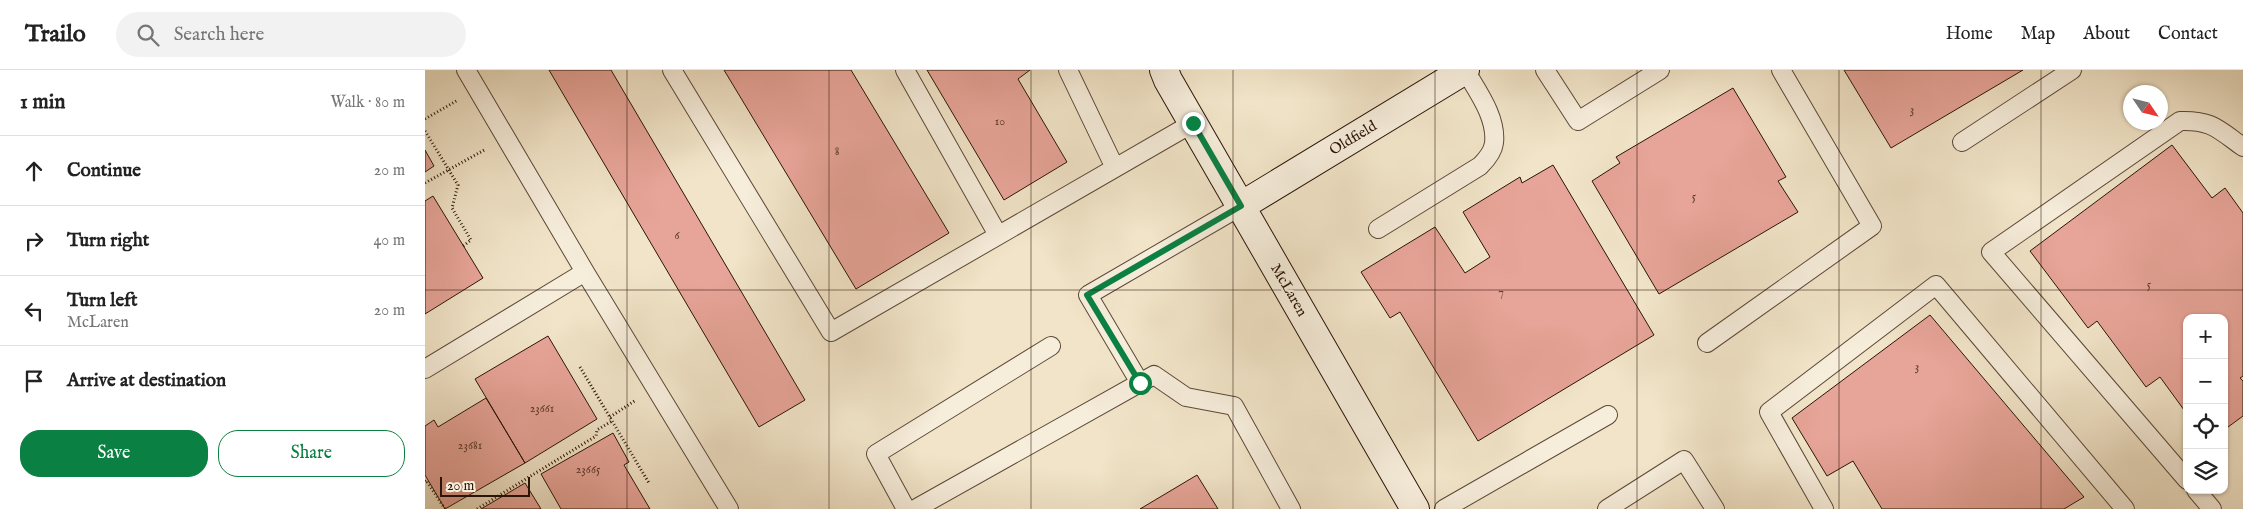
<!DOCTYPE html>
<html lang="en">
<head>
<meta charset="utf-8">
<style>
	:root { --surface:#fff; --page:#f2f2f2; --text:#222; --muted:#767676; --line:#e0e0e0; --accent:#0b8043 }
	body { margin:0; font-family:"IM FELL English",serif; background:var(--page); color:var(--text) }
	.controls { position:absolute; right:15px; bottom:15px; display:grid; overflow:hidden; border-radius:10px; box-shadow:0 1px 4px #0004 }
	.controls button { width:45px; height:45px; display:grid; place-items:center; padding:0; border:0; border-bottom:1px solid var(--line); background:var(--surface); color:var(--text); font:25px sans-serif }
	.compass { position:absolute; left:1698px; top:15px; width:45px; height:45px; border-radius:50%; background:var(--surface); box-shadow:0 1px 4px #0004; rotate:125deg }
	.scale { position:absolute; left:15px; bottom:12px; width:90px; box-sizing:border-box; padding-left:5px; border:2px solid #2b1408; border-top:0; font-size:14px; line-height:18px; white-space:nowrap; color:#2b1408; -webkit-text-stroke:4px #f6eddb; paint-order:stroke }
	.stop { position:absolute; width:15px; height:15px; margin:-11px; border:4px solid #0b8043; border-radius:50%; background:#fff }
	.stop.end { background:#0b8043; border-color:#fff; box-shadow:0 1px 5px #0008 }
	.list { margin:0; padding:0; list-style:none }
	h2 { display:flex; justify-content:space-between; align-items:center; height:65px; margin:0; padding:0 20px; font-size:21px }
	h2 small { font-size:16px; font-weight:400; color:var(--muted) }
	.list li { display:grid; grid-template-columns:32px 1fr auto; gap:15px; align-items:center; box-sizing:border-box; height:70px; padding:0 20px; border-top:1px solid var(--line) }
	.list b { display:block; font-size:19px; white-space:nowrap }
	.list p { margin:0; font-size:16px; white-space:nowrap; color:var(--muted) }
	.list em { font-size:16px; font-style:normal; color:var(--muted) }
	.actions { display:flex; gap:10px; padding:15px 20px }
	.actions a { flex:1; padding:11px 0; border:1px solid var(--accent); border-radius:20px; text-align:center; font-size:18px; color:var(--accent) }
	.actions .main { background:var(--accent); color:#fff }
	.icon { flex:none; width:28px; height:28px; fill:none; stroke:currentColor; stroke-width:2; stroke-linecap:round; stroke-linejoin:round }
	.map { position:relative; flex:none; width:1818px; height:439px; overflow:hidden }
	header { display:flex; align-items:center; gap:30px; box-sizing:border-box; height:70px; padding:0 25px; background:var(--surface); border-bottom:1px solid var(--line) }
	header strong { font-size:24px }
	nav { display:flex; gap:28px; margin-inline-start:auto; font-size:18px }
	.search { width:350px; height:45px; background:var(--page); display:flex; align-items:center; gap:12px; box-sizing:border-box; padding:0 18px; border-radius:28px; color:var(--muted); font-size:19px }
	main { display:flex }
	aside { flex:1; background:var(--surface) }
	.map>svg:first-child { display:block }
	.building { fill:#e7a498; stroke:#2b1408 }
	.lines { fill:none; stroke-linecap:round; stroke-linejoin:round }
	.lane-casing { stroke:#5c4838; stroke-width:20 }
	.secondary-casing { stroke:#2b1408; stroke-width:30 }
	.path { stroke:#2b1408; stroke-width:3; stroke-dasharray:1 2.5; stroke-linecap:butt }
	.lane { stroke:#f6eddb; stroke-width:18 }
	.secondary { stroke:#f6eddb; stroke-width:28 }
	.route { stroke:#0b8043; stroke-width:6 }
	.grid { fill:none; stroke:#2b1408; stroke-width:1; stroke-opacity:0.55 }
	.labels { text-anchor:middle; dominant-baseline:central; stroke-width:4.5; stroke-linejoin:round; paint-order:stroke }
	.number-label { font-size:12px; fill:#5a382c }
	.street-label { font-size:15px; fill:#2b1408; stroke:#f6eddb }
</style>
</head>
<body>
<header>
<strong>Trailo</strong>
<div class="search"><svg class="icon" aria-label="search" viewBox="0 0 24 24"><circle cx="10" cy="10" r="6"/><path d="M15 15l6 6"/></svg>Search here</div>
<nav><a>Home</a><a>Map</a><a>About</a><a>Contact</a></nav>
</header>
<main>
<aside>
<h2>1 min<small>Walk · 80 m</small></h2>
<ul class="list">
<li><svg class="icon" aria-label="ahead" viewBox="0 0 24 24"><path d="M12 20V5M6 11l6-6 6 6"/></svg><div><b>Continue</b></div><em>20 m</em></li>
<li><svg class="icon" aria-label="right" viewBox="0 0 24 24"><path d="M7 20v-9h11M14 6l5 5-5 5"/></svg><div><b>Turn right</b></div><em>40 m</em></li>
<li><svg class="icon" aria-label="left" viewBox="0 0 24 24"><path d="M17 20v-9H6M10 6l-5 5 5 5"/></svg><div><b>Turn left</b><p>McLaren</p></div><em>20 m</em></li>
<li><svg class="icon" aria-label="arrive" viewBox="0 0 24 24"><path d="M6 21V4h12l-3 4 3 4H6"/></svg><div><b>Arrive at destination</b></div></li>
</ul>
<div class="actions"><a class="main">Save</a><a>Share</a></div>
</aside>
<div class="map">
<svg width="1818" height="439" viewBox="0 0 1818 439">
	<rect width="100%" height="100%" fill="#f1e4c8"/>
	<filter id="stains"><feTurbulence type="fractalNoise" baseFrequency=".004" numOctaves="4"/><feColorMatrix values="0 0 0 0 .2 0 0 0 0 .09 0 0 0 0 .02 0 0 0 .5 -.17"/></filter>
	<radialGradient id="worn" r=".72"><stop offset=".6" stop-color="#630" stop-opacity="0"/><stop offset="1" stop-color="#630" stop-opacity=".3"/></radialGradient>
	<path class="building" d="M124,0H186L380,330L334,357Z
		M299,0H426L524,163L431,219Z
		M502,0H605L593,9L642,92L579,130Z
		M1419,0H1598L1466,78Z
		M1308,18L1361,107L1353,111L1373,142L1234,224L1167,111L1195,93L1191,87Z
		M1747,75L1787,128L1800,118L1818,143V306L1815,308L1818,311V346L1799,360V248H1762V344L1735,307L1721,317L1672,251L1663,258L1605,181Z
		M0,80L9,96L0,102Z
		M1128,95L1229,265L1053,371L975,242L965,248L936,202L1010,157L1040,203L1065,187L1038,142L1095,107L1097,113Z
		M8,126L58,208L0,244V131Z
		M1505,245L1659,427L1639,439H1457L1428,391L1402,406L1367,348Z
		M123,266L172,349L100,393L50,309Z
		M61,328L100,393L20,439L0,405V356L9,350L13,357Z
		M188,363L204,392L199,395L225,439H136L116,404Z
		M772,405L793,439H715Z
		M100,413L116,439H56Z"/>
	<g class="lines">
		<g class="lane-casing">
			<path id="lane" d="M41,0L160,202L304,439
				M247,0L406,262L768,53
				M480,0L573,165
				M643,0L690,98
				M1120,0L1153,51L1235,0
				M1537,72L1647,0
				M953,159L1055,96C1061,90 1068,82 1069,73C1072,47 1052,21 1040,0
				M1282,273L1447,156L1356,0
				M0,299L160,202
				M715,313L663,225L816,136
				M1762,410L1566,182L1755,51C1787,50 1793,59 1818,77
				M1771,420L1787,439
				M481,439L451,384L626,276
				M490,439L729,305L761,327L809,336L866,439
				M1019,439L1183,345
				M1182,439L1259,390L1290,439
				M1399,439L1344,342L1511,215L1700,439"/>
		</g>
		<g class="secondary-casing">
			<path id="secondary" d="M739,0L743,10L990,439
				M816,136L1040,0"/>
		</g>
		<path class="path" d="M0,49L33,30
			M0,61L33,115L27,138L46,170L38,176
			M0,113L61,79
			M155,297L224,413
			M185,347L211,330
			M0,411L1,410L20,439
			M52,439L171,366L172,360L187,351"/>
		<use href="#lane" class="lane"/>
		<use href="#secondary" class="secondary"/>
	</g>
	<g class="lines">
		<path class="route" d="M715,313L662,225L816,136L768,53"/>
	</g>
	<path class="grid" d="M202,0V439M404,0V439M606,0V439M808,0V439M1010,0V439M1212,0V439M1414,0V439M1616,0V439M0,220H1818"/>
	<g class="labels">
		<g class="number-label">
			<text x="1487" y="39">3</text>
			<text x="575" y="51">10</text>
			<text x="412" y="81">8</text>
			<text x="1269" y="126">5</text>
			<text x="252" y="165">6</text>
			<text x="1724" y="214">5</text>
			<text x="1076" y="222">7</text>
			<text x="1492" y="296">3</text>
			<text x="117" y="338">23661</text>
			<text x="45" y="375">23681</text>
			<text x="163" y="399">23665</text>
		</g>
		<g class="street-label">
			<text transform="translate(928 68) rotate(-31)">Oldfield</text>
			<text transform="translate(864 220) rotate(60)">McLaren</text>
		</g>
	</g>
	<rect width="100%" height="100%" filter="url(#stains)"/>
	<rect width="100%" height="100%" fill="url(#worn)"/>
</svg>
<div class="controls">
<button>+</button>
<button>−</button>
<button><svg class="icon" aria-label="locate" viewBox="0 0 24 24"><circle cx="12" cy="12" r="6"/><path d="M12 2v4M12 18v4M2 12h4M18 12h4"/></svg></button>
<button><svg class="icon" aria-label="layers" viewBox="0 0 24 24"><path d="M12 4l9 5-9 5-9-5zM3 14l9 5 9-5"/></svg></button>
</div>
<svg class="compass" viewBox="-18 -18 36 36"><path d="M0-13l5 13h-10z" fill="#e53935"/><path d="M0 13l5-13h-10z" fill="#767676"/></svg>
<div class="scale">20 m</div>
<div class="stop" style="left:715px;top:313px"></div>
<div class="stop end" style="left:768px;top:53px"></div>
</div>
</main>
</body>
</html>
